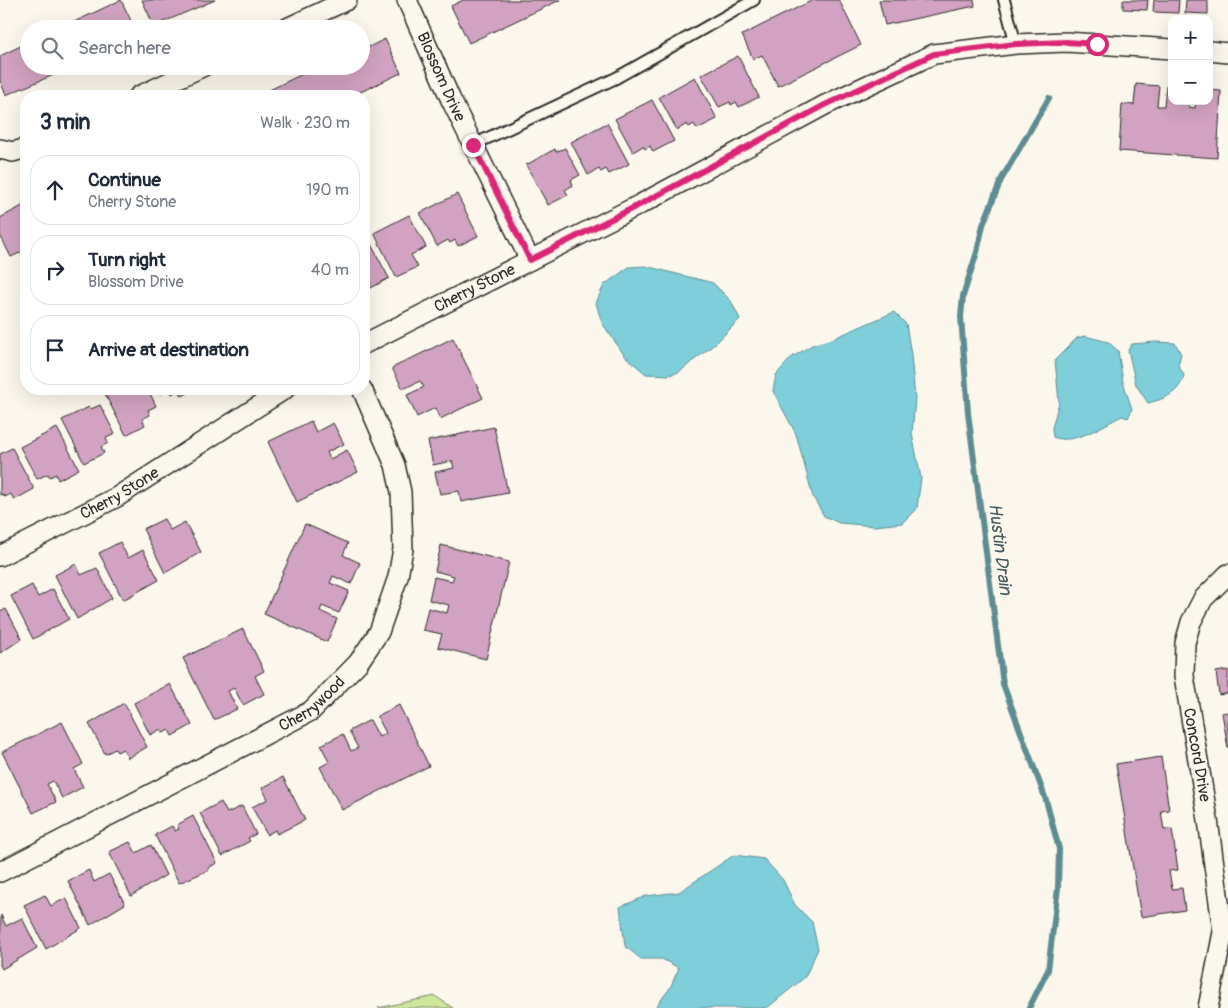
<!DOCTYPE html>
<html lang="en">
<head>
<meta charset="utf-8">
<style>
	:root { --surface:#fff; --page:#f2f2f3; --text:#1f2937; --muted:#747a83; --line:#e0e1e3 }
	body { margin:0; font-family:Pangolin,sans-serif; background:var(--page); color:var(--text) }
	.controls { position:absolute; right:15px; top:15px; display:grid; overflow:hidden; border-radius:10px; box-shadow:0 5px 20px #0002 }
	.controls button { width:45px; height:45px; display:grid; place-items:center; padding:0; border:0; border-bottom:1px solid var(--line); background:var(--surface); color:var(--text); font:25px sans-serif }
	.stop { position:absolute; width:15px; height:15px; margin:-11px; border:4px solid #db2777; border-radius:50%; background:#fff }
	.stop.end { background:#db2777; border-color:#fff; box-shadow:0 1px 5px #0008 }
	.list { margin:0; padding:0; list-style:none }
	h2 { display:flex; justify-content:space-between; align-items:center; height:65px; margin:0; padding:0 20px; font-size:21px }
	h2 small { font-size:16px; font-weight:400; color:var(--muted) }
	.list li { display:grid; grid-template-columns:32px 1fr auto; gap:15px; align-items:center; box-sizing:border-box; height:70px; margin:0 10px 10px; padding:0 10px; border:1px solid var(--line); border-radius:20px }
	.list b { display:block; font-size:19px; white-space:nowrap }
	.list p { margin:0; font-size:16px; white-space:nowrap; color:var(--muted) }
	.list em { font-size:16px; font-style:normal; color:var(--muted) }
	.icon { flex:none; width:28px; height:28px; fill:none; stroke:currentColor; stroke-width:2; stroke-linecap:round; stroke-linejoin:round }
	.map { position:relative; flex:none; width:1228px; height:1008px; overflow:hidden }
	.search { position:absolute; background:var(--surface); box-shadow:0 5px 20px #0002; left:20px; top:20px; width:350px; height:55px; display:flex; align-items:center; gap:12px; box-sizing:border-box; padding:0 18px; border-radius:28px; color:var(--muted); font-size:19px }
	.panel { position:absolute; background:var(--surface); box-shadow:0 5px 20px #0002; left:20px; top:90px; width:350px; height:305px; border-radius:20px }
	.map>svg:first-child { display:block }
	.green { fill:#cee79d; stroke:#7c8964 }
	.water { fill:#7ecfd9; stroke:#5d8d93 }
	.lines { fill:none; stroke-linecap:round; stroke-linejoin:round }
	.stream { stroke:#5d8d93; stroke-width:6 }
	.building { fill:#d1a2c1; stroke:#2b2b2b }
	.service-casing { stroke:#2b2b2b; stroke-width:14 }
	.minor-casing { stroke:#2b2b2b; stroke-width:22 }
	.service { stroke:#fbf7ec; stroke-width:10 }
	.minor { stroke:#fbf7ec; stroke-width:19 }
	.route { stroke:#db2777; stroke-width:6 }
	.labels { text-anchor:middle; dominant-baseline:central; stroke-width:4; stroke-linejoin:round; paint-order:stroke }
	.street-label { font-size:16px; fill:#2b2b2b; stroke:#fbf7ec }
	.water-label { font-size:18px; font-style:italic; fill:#445c5f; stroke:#fbf7ec }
</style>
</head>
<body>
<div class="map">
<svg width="1228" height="1008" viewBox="0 0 1228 1008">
	<rect width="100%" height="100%" fill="#fbf7ec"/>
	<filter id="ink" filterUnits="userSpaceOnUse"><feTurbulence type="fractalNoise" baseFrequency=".02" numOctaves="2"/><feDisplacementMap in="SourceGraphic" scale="10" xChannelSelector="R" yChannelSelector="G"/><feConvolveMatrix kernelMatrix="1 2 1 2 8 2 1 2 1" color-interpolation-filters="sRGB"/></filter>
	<g filter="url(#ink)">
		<path class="green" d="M435,996L453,1008H378Z"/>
		<path class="water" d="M645,266L713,283L731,301L740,319L716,343L679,372L669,375L646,374L625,356L602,323L596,303L604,285L629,267Z
			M894,312L906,324L911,355L915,398L912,434L921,478L917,508L902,523L875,526L839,523L824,516L813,497L796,434L773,391L776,375L791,358L812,345L832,339Z
			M1085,336L1108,342L1118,351L1123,382L1132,409L1128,418L1122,416C1103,425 1074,446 1053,437L1052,428L1059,402L1055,360L1077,338Z
			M1156,342L1175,343L1181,354L1178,365L1184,375C1180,393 1165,399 1148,403L1136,385L1128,350L1132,344Z
			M734,855L764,859L783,880L795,905L812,922L818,949L805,977L767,1008H655L670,988L679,968L662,959H641L625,946L620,907L646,896L679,892Z"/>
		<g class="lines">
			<path class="stream" d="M1029,1008L1048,970L1058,888L1059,849L1046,800L1003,684L968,413L961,317L963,296L977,252L983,225L1001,180L1049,98"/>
		</g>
		<path class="building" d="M121,0L135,29H59Z
			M142,0H215L154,26Z
			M463,0H560L469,43L451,6Z
			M813,0H839L861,45L778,86L762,55L753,59L742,35Z
			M879,0H974L975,6L885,25Z
			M1123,0H1148L1147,10L1123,9Z
			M1154,0H1179L1178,13L1153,12Z
			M1186,0H1208V14L1185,13Z
			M385,39L401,73L352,96H257L319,66H361V48L363,50Z
			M29,42V66H75L6,95L0,81V56Z
			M738,56L759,97L739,107L736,102L731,105L730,102L719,107L701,75Z
			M695,77L717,119L697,129L694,124L689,127L687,124L677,130L659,97Z
			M1136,84L1159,86L1157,106H1164L1166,86H1172V101H1189V107L1195,108L1196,101H1209V90L1221,91L1217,158L1119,151L1122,104L1134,105Z
			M652,100L674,141L653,152L650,146L645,149L643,146L633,152L615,119Z
			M607,123L629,164L609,174L606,169L601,172L599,169L588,175L571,142Z
			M565,148L580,175L571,180L573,185L565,190L568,195L548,205L526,165L555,149L556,152Z
			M457,194L478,236L458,246L455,240L450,243L448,240L437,246L420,213Z
			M26,204V250L11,257L0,235V218Z
			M409,215L426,247L411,255L418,267L396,277L374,233Z
			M367,237L389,278L369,289L366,283L364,284V238Z
			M453,338L483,398L440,419L435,408L417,417L407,395L424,387L420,381L403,389L392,368Z
			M111,389H148L156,406L148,410L150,415L142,419L145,425L126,435L104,392Z
			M157,389H196L182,396L179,390L172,394L169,389L160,394Z
			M100,405L115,434L106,438L108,443L101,447L104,453L84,463L62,420L89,407L91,409Z
			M311,421L316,432L333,423L344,444L327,452L330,459L347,450L358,472L297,502L268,442Z
			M494,427L508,493L461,502L459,491L440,494L435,472L454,468L452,461L433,465L428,441Z
			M57,428L79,469L58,480L56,474L50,477L48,474L37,479L20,447Z
			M12,448L34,489L14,500L11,494L5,497L3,494L0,495V454Z
			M164,519L170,530L185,522L201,552L165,573L143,529Z
			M305,524L348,543L343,555L360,563L351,584L333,576L330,583L349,591L339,613L322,606L320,611L337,619L327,642L264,614Z
			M120,542L128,558L143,550L159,580L123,600L99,553Z
			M441,545L509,562L486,659L438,647L442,634L423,630L428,608L447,613L449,605L429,600L434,577L452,581L454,576L435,571Z
			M76,564L81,575L97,568L112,598L77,619L55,575Z
			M32,585L38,597L53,589L69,619L33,639L11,596Z
			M6,609L22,639L0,653V612Z
			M243,629L264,671L255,676L264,694L243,705L234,688L228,691L237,709L214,720L183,658Z
			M1228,670V693L1219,695L1216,672Z
			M170,684L192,725L172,736L169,730L163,733L161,729L150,735L134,703Z
			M124,703L147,747L128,758L123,749L117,752L115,749L105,754L89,724Z
			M399,705L429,766L342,810L320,767L329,762L321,745L343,734L351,751L358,748L349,731L370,720L379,737L386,733L377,716Z
			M1228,712V748L1222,713Z
			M62,722L83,764L74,769L83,787L62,798L53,781L47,784L56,802L33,813L2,752Z
			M1161,757L1169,810L1161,811L1164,830L1172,829L1178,870L1169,871L1172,889L1182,888L1185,910L1141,917L1116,764Z
			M283,777L305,820L277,834L275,830L267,835L252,807L268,799L262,788Z
			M221,802L227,813L242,806L256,834L248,838L250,841L222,856L200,813Z
			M193,816L217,863L208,868L209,870L179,883L155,835L172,826L175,831L179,829L177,825Z
			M130,842L136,853L151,845L166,875L131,896L109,852Z
			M89,870L94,882L109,874L125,904L90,925L68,881Z
			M45,895L51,906L66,898L81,928L46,949L24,905Z
			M1,915L6,926L22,918L37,948L2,969L0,965Z"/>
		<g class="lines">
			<g class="service-casing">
				<path id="service" d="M1004,0L1016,44
					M473,145L616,78L754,0"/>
			</g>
			<g class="minor-casing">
				<g id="minor">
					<path id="s1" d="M407,0L451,100L530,260"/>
					<path d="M285,29L347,0"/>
					<path d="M1209,51L1228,53"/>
					<path d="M139,96L204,66"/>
					<path d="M0,149L13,152L26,148"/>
					<path id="s2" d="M364,344L641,204L825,105L934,54L1016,44L1066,42L1172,49"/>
					<path id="s3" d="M0,556L117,497L285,389"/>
					<path id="s4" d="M0,872L311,711L358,663L379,632L398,577L403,549L401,492L395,465L362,389"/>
					<path d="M1208,1008L1223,932L1208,820L1184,676L1185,643L1191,622L1203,599L1228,574"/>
				</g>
			</g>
			<use href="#service" class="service"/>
			<use href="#minor" class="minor"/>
		</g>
	</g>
	<g class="lines" filter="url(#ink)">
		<path class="route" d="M473,145L530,260L641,204L825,105L934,54L1016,44L1066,42L1097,44"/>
	</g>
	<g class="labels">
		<g class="street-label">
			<text stroke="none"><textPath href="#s1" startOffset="84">Blossom Drive</textPath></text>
			<text stroke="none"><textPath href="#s2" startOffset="124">Cherry Stone</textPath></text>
			<text stroke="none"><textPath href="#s3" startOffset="135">Cherry Stone</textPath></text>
			<text stroke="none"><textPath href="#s4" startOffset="355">Cherrywood</textPath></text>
			<text transform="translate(1197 755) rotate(80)">Concord Drive</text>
		</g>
		<g class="water-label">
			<text transform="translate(1000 549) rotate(83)">Hustin Drain</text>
		</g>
	</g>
</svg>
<div class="controls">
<button>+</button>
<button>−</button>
</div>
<div class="stop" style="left:1097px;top:44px"></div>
<div class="stop end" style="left:473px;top:145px"></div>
<div class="search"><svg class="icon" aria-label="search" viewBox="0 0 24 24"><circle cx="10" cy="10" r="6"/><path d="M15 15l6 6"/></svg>Search here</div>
<section class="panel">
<h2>3 min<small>Walk · 230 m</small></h2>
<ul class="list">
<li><svg class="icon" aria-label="ahead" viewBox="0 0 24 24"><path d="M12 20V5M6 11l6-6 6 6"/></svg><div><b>Continue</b><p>Cherry Stone</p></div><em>190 m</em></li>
<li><svg class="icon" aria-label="right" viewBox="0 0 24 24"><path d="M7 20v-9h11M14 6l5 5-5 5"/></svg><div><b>Turn right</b><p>Blossom Drive</p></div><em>40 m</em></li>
<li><svg class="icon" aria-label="arrive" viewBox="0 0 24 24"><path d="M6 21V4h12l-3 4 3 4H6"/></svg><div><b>Arrive at destination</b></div></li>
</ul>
</section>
</div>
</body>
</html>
